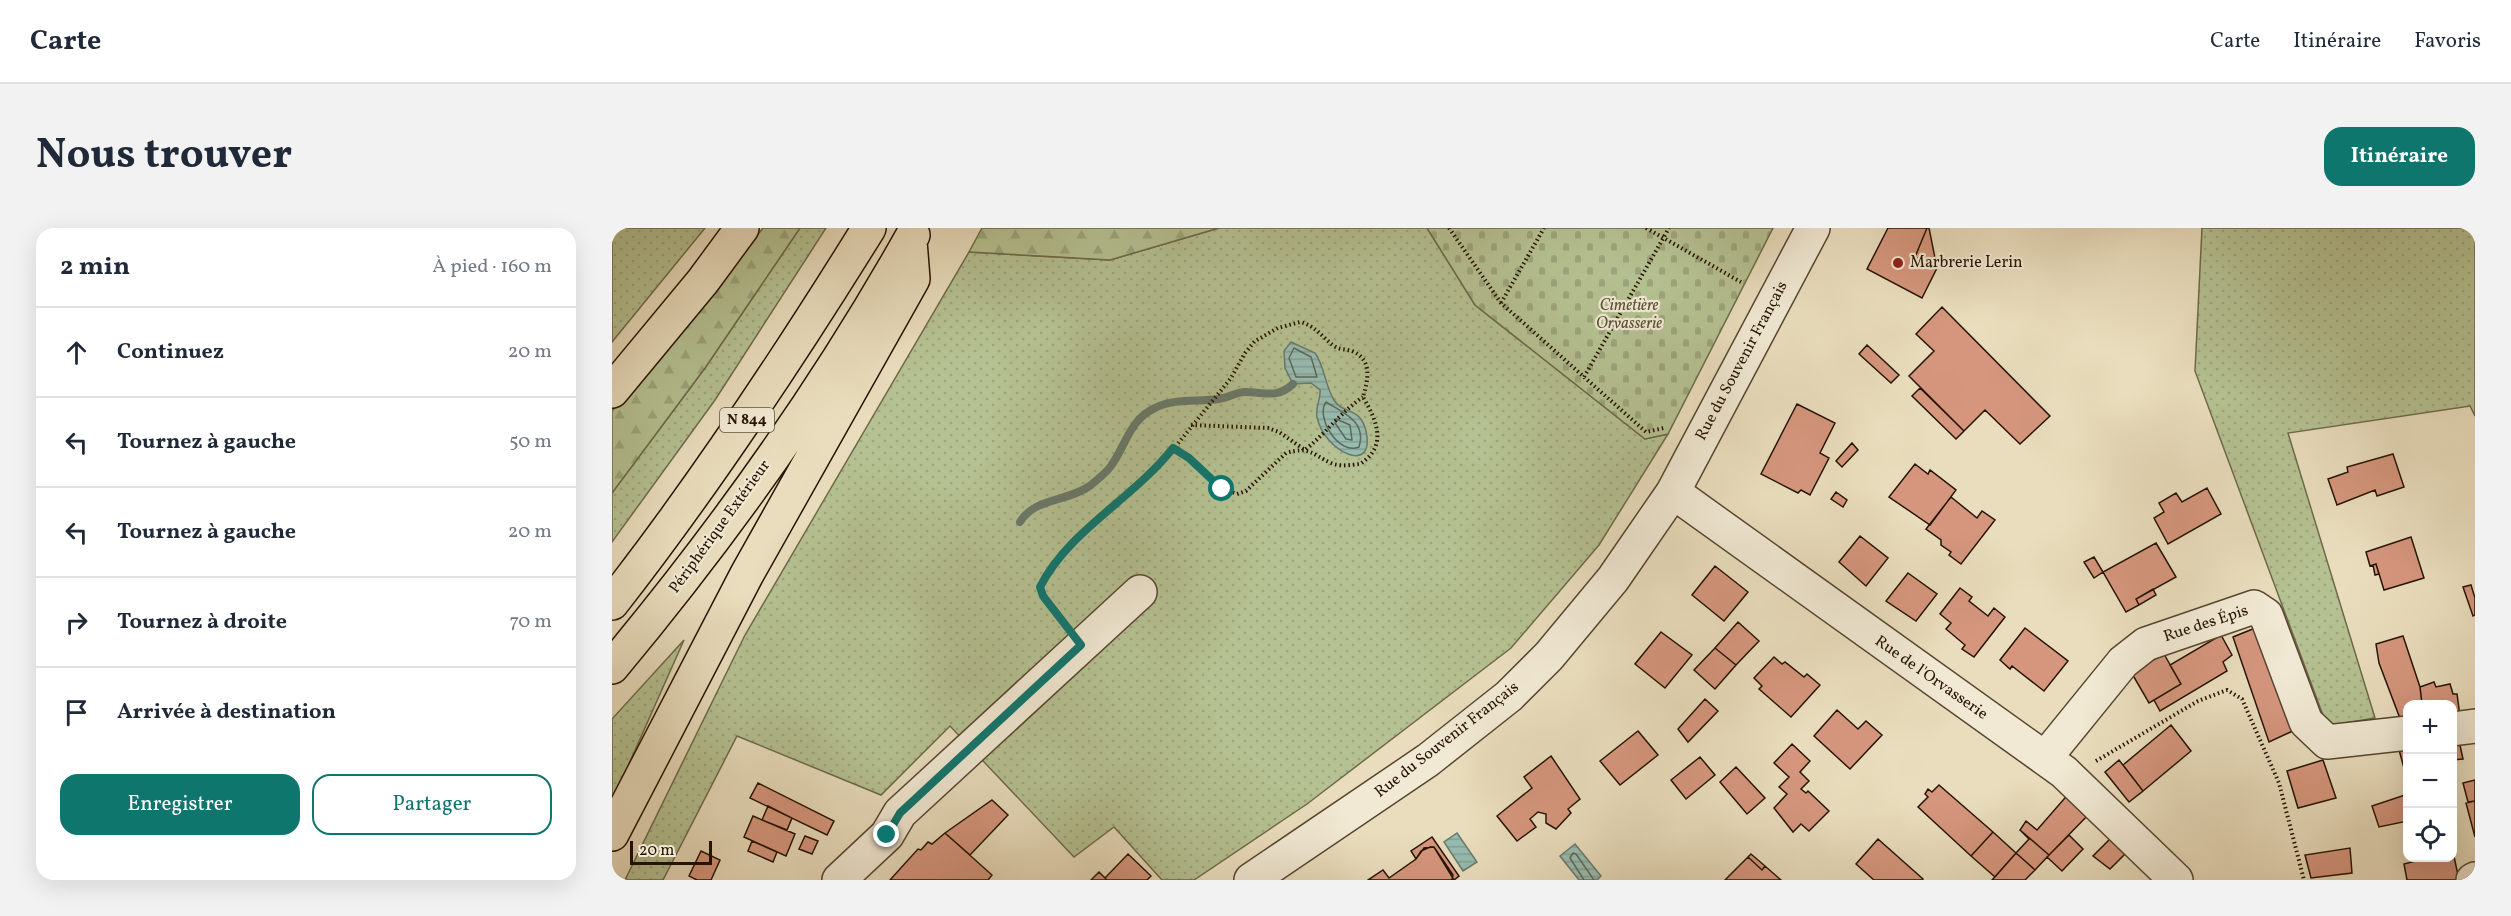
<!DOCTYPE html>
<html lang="fr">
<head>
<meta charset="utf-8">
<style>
	:root { --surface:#fff; --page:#f2f2f3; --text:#1f2937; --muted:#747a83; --line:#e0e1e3; --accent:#0f766e }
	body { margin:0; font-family:Vollkorn,serif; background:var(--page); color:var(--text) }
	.controls { position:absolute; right:18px; bottom:18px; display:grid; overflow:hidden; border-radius:12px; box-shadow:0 6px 24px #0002 }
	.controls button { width:54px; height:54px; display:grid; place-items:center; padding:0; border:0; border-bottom:2px solid var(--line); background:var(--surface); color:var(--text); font:30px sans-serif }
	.scale { position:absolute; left:18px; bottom:15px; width:82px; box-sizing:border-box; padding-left:6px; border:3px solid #261401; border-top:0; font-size:16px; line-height:21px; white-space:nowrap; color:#261401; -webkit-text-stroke:4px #f1e9d4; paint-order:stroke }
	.stop { position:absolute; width:18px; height:18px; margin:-14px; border:4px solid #0f766e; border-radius:50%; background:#fff }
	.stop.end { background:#0f766e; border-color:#fff; box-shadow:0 2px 6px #0008 }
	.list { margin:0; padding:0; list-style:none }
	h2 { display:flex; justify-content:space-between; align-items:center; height:78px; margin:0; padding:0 24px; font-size:26px }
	h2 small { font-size:20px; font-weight:400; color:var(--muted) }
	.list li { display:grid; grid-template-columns:39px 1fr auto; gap:18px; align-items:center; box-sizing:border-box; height:90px; padding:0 24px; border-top:2px solid var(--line) }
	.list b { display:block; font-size:22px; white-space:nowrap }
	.list em { font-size:20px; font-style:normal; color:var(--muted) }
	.actions { display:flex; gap:12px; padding:18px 24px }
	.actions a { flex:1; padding:14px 0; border:2px solid var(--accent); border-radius:18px; text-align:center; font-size:21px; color:var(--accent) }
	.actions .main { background:var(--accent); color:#fff }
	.icon { flex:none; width:33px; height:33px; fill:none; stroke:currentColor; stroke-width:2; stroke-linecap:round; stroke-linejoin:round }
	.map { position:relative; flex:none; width:1863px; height:652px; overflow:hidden; border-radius:18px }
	header { display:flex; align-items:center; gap:36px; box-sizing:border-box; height:84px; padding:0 30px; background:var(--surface); border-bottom:2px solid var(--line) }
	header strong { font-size:28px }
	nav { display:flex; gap:33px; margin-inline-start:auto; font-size:21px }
	.intro { display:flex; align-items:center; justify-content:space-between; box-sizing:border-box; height:144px; padding:0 36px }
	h1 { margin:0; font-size:42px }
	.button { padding:15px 27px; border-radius:18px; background:var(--accent); color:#fff; font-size:21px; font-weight:700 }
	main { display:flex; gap:36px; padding:0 36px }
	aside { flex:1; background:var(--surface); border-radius:18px; box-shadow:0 6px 24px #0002 }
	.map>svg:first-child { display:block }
	.green { fill:url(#green-dots); stroke:#6e6a4a; stroke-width:1.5 }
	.forest { fill:url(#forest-firs); stroke:#6e6a4a; stroke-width:1.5 }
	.cemetery { fill:url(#cemetery-stones); stroke:#6e6a4a; stroke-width:1.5 }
	.water { fill:url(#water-rules); stroke:#6a796b; stroke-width:1.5 }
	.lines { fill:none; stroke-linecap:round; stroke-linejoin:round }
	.shore { stroke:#5e6859; stroke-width:1.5 }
	.stream { stroke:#6a796b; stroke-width:8 }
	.building { fill:#d5967d; stroke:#261401; stroke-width:1.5 }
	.minor-casing { stroke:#574630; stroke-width:36 }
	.highway-casing { stroke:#261401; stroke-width:36 }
	.path { stroke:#261401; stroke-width:4; stroke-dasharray:1.5 3; stroke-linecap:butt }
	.minor { stroke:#f1e9d4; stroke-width:33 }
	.highway { stroke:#e9ddbd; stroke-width:33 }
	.route { stroke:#0f766e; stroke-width:8 }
	.poi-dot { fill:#8f2418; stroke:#f1e9d4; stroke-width:2 }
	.labels { text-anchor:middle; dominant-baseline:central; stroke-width:4.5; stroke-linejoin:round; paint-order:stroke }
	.shield { fill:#f1e9d4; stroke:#635440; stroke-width:1.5 }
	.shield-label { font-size:15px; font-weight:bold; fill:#261401 }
	.poi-label { font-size:16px; fill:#261401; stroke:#f1e9d4; text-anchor:start }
	.park-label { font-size:16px; font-style:italic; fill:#585134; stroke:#f1e9d4 }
	.street-label { font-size:16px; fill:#261401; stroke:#f1e9d4 }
</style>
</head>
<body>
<header>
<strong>Carte</strong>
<nav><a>Carte</a><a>Itinéraire</a><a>Favoris</a></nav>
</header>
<div class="intro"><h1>Nous trouver</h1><a class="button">Itinéraire</a></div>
<main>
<aside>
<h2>2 min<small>À pied · 160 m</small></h2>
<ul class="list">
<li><svg class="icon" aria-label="ahead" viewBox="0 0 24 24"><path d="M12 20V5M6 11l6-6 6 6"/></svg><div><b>Continuez</b></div><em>20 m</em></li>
<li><svg class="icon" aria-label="left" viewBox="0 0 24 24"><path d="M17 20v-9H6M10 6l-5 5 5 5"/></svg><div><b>Tournez à gauche</b></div><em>50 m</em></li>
<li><svg class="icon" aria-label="left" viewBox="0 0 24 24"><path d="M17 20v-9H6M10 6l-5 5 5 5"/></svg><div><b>Tournez à gauche</b></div><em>20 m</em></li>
<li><svg class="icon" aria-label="right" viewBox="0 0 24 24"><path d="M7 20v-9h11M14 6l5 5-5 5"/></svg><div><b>Tournez à droite</b></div><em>70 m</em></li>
<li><svg class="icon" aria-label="arrive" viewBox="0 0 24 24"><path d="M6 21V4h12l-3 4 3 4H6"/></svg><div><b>Arrivée à destination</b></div></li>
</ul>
<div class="actions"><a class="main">Enregistrer</a><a>Partager</a></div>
</aside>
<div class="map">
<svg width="1863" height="652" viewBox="0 0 1863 652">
	<defs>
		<pattern id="green-dots" width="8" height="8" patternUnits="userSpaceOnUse" patternTransform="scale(1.5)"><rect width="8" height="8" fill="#b5c192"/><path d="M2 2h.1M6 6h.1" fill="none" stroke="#9ca57c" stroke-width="1.8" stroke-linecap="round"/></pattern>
		<pattern id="forest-firs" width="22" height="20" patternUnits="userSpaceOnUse" patternTransform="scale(1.5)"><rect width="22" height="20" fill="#b5c192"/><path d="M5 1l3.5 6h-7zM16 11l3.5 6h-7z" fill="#9ca57c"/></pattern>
		<pattern id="cemetery-stones" width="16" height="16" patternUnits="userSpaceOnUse" patternTransform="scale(1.5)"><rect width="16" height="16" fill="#b5c192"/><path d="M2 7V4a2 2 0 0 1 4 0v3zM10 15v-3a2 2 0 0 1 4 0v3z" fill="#9ca57c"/></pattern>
		<pattern id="water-rules" width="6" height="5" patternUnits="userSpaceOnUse" patternTransform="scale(1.5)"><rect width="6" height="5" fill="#97bcb1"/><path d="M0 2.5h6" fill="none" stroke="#82a196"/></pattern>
	</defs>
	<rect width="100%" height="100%" fill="#e9ddbd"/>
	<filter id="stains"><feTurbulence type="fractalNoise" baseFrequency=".00333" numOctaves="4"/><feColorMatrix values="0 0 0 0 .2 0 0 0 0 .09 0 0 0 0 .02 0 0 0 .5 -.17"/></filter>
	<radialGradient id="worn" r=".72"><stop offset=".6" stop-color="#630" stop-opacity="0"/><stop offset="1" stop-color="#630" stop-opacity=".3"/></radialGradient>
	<path class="green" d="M0,0H93L0,114Z
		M188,0H214L103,172L0,314V265L93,140Z
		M607,0H815L863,77L1033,211L1056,206L987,317L899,420L695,576L582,652H550L502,599L462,629L338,498L269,567L125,508L51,652H13L133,407L357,24L498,32Z
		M1590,0H1863V188L1858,178L1676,205L1763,490L1715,498L1583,143Z
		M72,412L0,574V491Z"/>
	<path class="forest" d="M151,0H188L93,140L0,265V183L64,110Z
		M370,0H607L498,32L357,24Z"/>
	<path class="cemetery" d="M815,0H1161L1056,206L1033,211L863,77Z"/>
	<path class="water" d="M679,114L703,125C713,139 713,158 722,172C731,187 748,178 754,203C764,248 712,224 705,189C703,179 709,171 708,162L699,155L681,156L673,140L672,123Z
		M845,605L865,634L851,643L832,614Z
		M963,616L989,648L985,652H967L948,628Z"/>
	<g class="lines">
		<path class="shore" d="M682,120L699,129L705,149H684L677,130Z
			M714,174C731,185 755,193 747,219C727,228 703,189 714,174Z
			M724,191L738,197L740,212L734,211L723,195Z
			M972,652L958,630L961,625L964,626L982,652"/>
		<path class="stream" d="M408,294C423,269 457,274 479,257C486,251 494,245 499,238C514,217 518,191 543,180C562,170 586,174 607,171C616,170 624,164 633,164C653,164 665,171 681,156"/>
	</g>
	<path class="building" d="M1276,0H1315L1303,29L1325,40L1310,70L1255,41Z
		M1315,0H1317L1325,40L1303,29Z
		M1330,79L1438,188L1408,216L1373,182L1352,203L1297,148L1322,123L1304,106Z
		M1255,117L1287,147L1279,155L1247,126Z
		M1308,160L1352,203L1344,211L1300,168Z
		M1185,176L1223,195L1208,225L1217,230L1198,267L1189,262L1186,265L1149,246Z
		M1240,215L1246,222L1230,239L1224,233Z
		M1781,226L1792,259L1765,268L1763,262L1725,277L1716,251L1736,244L1735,239Z
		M1303,236L1316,246L1318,242L1344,262L1318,297L1277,269Z
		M1595,260L1609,286L1556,316L1542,290L1552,284L1547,275L1564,265L1570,274Z
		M1224,264L1235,272L1231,279L1219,271Z
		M1339,269L1365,290L1370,283L1383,292L1349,336L1337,327L1339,324L1329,317V312L1314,301Z
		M1248,308L1276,330L1254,358L1227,334Z
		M1799,309L1812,350L1772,362L1764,336L1758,338L1754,324Z
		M1544,315L1564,349L1524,371L1527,377L1514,384L1491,344Z
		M1482,329L1491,344L1482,350L1472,334Z
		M1764,336L1767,346L1763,347L1761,337Z
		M1103,338L1136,364L1112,393L1080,367Z
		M1296,345L1325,366L1304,393L1274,373Z
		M1859,357L1863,370V387L1861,388L1851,359Z
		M1348,360L1360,369L1357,373L1376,388L1382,380L1393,389L1362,429L1350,421L1353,417L1334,401L1339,395L1328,386Z
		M1541,361L1544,367L1527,377L1524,371Z
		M1126,394L1147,413L1124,437L1103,420Z
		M1648,398L1685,501L1657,514L1621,409Z
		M1413,400L1456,433L1432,463L1400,438L1398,441L1388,432Z
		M1049,404L1080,427L1053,460L1023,436Z
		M1609,407L1620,427L1611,434L1615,443L1548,483L1542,472L1569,456L1558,437Z
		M1791,408L1808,459L1810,476H1796V493H1789L1767,435L1764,416Z
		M1103,420L1124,437L1103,461L1082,442Z
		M1552,426L1569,456L1537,475L1519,444Z
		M1162,429L1170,436L1173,434L1192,449L1195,446L1208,457L1179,489L1147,461L1150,458L1142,450Z
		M1822,454L1824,459L1838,456L1841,466H1845L1848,488L1840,489V476H1810L1808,459Z
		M1093,471L1106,483L1076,514L1066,501Z
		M1225,482L1246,501L1254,493L1270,507L1238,541L1202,508Z
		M1559,497L1579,523L1531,563L1511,537Z
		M1026,503L1046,527L1008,557L988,533Z
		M1840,507L1846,508L1851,531L1840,532Z
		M1180,516L1198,533L1188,544L1197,553L1189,561L1194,565L1196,563L1217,583L1197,603L1189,596L1181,604L1162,580L1175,566L1167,559L1177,549L1162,535Z
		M1796,516V555L1786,518Z
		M939,528L968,571L956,581L959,585L944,601L934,595V586L926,584L918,591L924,599L905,613L885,588L920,560L912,549Z
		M1088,529L1103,547L1074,571L1059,552Z
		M1507,532L1531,563L1517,574L1493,544Z
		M1711,532L1724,570L1686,580L1675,543Z
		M1124,539L1153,570L1135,586L1108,554Z
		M1863,552V573L1856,574L1851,555Z
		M146,555L222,593L215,607L138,570Z
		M1327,557L1381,604L1359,628L1306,579L1316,569L1313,566L1316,561L1320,564Z
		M1459,563L1480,583L1437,627L1408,602L1414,593L1425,602Z
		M1796,566V593L1767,599L1760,578Z
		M380,572L396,587L358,627L333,605Z
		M1863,573V609L1854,575Z
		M156,578L180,590L175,602L150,592Z
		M141,588L183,606L174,628L132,609Z
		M1408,602L1437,627L1423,642L1404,625L1417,611Z
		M1381,604L1404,625L1383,649L1359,628Z
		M333,605L380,647L376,652H278L306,621L309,622L316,614L320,616Z
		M1457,607L1471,621L1450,643L1435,629Z
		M193,608L206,613L200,626L187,621Z
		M1501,608L1517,622L1498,641L1481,628Z
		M820,609L847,648L842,652L822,619L812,620L804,631L799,623Z
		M1266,611L1311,651L1310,652H1262L1244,636Z
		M140,613L165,624L161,634L136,623Z
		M818,619H822L841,647L840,652H756L771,642L777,650L804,631L809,623Z
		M1840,619L1847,652H1795L1792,636L1815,630H1840Z
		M1738,620L1740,645L1699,650L1693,627Z
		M89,623L108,632L99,652H85L77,648Z
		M1404,625L1423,642L1413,652H1380Z
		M516,626L539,648L535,652H495L493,650Z
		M1139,626L1153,638L1150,642L1136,629Z
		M1136,629L1150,642L1153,638L1169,652H1113Z
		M487,644L495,652H479Z"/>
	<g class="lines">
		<g class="minor-casing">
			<path id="minor" d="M1061,264L1452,544L1564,652
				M1840,501L1863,498
				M1433,530L1511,434L1534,416L1642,379L1654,387L1694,494L1715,514L1796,505
				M227,652L275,607L288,585L528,364
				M639,652L816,532L897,468L937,428L1001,351L1061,264L1201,0
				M1861,652L1863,651"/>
		</g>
		<g class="highway-casing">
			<path id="highway" d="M0,163L91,53L130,0
				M0,375C94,255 177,129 257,0
				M0,439C110,307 217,157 301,7
				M0,606L135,346L301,51L298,13"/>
		</g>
		<path class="path" d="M837,0L889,75L1034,204L1052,200
			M1034,0L1129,54
			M889,75L932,0
			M972,149L1057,0
			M579,197L656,200L667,204L693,222C714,205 729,184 751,169
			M451,394L431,368L428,359L436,343L470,305L547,239L619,150L633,125L643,113L666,100L688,94C704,98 710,109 722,118C728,122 734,121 740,123C761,132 756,152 751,169C765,193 776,218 748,236C738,237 728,239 719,235C699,226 698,218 674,225L634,263L625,266C599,257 586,233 561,220
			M1484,533L1586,473L1615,462L1630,471L1667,555L1692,652"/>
		<use href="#minor" class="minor"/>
		<use href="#highway" class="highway"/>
	</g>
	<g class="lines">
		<path class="route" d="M275,607L288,585L469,417L431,368L428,359C457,302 521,271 561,220L577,230L610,261"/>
	</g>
	<circle class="poi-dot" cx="1286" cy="35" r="6"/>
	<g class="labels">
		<rect class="shield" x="108" y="180" width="54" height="24" rx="4.5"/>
		<g class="shield-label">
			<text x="135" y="192">N 844</text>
		</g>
		<g class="poi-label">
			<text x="1298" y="35">Marbrerie Lerin</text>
		</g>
		<g class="park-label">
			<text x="1017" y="78">Cimetière<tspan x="1017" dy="18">Orvasserie</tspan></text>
		</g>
		<g class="street-label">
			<text transform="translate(1130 133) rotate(-62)">Rue du Souvenir Français</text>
			<text transform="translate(108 299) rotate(-54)">Périphérique Extérieur</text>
			<text transform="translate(1594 396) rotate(-18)">Rue des Épis</text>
			<text transform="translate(1319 450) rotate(35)">Rue de l'Orvasserie</text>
			<text transform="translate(835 512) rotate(-38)">Rue du Souvenir Français</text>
		</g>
	</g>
	<rect width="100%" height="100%" filter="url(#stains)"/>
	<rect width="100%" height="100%" fill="url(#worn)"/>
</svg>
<div class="controls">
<button>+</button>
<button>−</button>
<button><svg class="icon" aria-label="locate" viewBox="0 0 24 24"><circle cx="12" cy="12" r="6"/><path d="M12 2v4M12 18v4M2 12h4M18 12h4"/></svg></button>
</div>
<div class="scale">20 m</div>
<div class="stop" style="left:610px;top:261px"></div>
<div class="stop end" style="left:275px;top:607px"></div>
</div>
</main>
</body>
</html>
